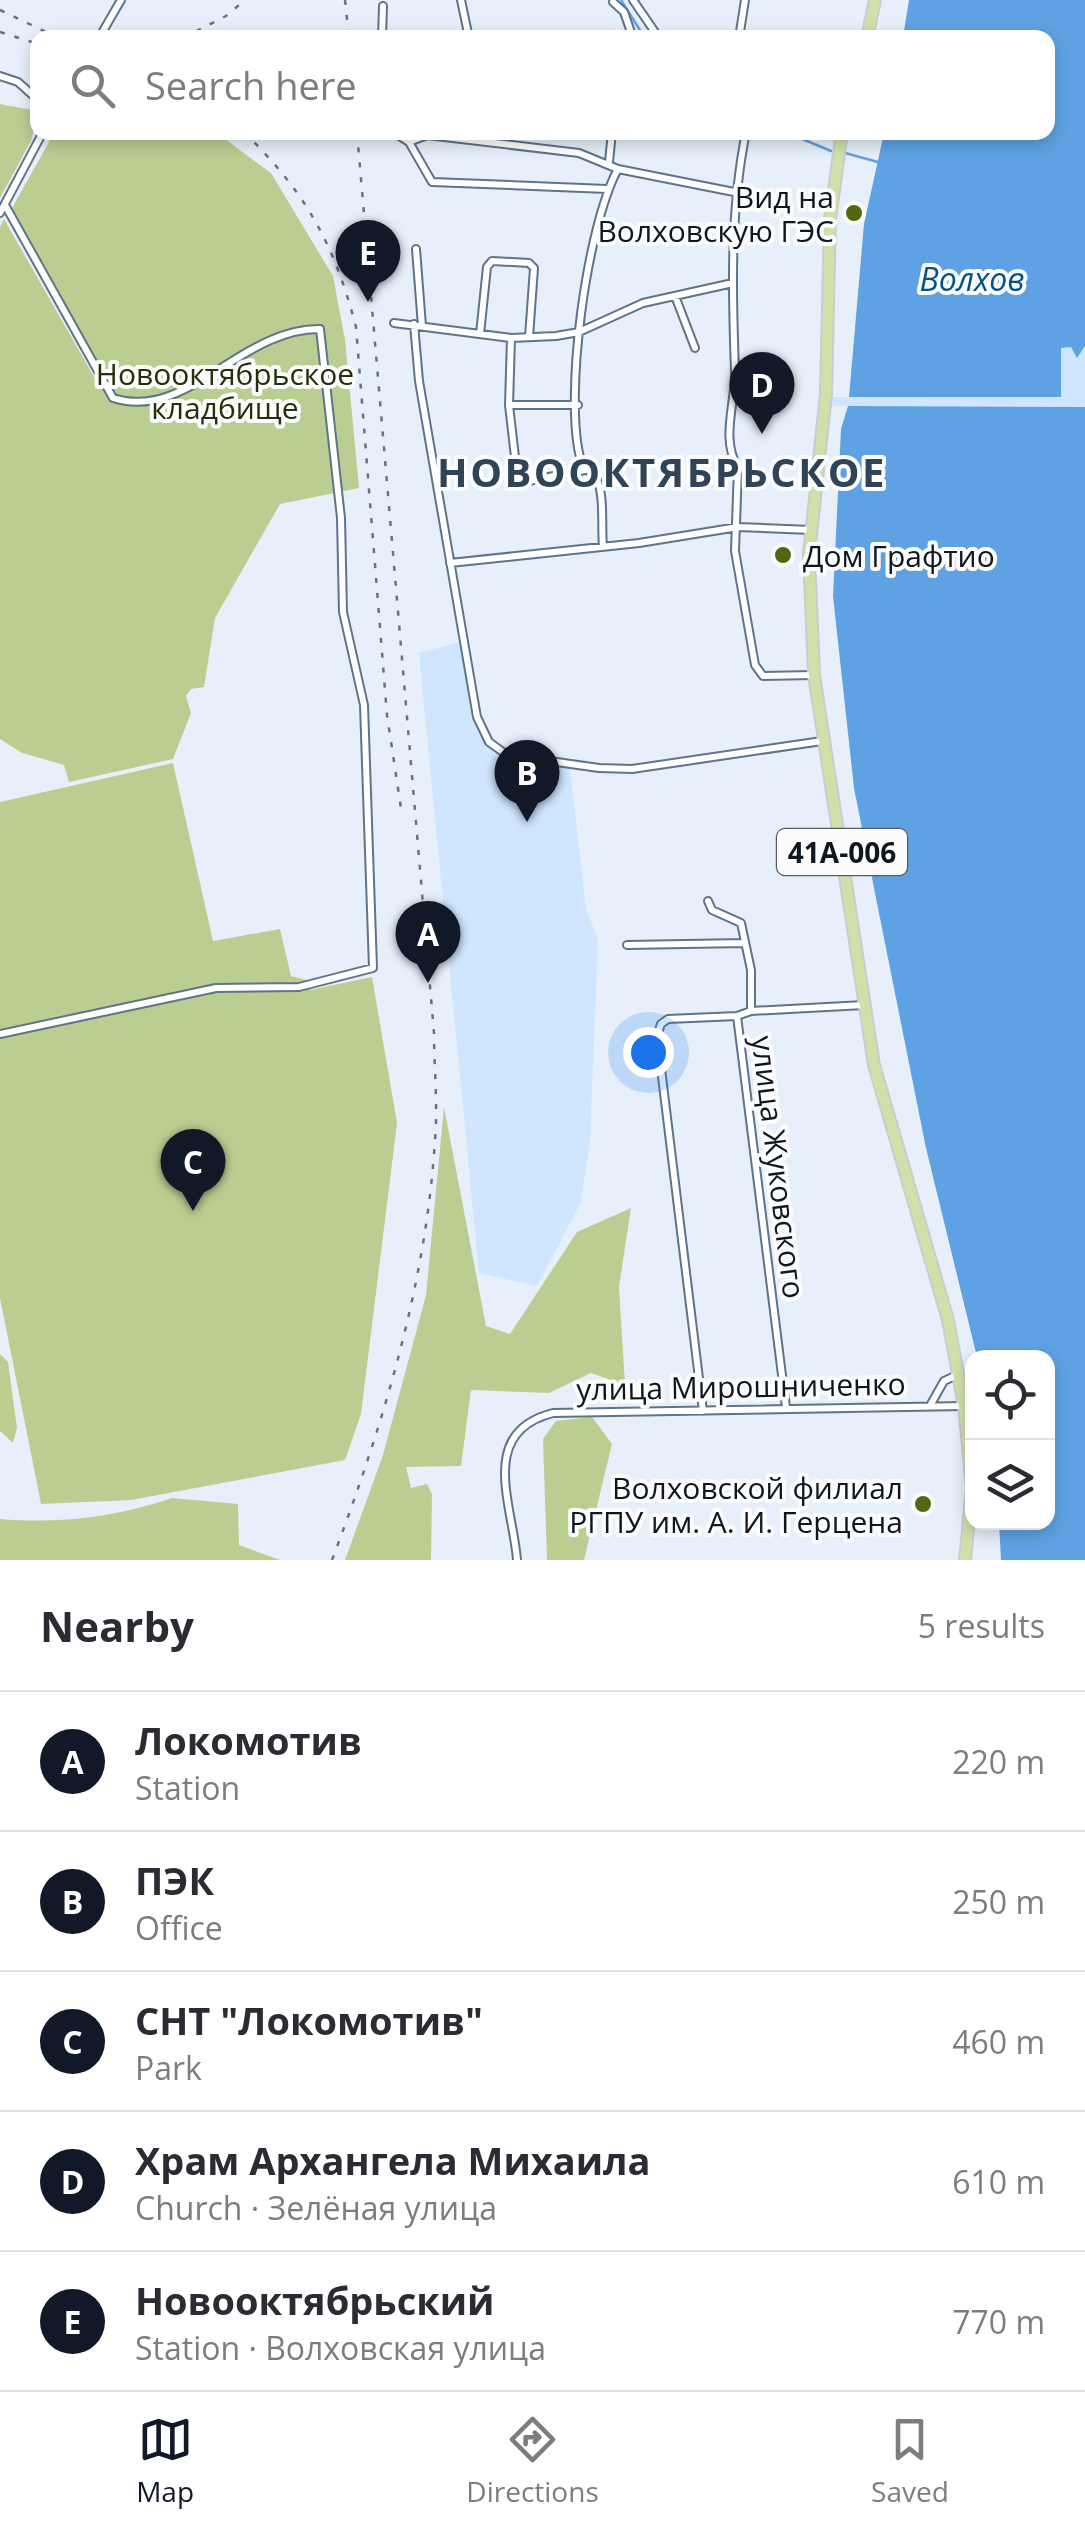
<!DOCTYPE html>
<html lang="en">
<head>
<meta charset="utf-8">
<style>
	:root { --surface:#fff; --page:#f7f7f7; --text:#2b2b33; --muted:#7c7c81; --line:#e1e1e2; --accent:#111827 }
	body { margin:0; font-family:"Open Sans",sans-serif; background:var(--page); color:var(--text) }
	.controls { position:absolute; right:30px; bottom:30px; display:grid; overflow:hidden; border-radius:20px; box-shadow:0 5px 15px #0003 }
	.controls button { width:90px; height:90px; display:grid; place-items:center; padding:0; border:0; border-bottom:2px solid var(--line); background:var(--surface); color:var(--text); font:50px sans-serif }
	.you { position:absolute; left:648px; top:1052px; width:35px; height:35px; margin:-25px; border:8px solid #fff; border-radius:50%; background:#1a73e8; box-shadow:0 0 0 15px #1a73e833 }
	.badge { display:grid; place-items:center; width:65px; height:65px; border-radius:50%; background:var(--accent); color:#fff; font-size:32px; font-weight:700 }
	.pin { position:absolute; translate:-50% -82px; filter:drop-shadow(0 2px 5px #0008) }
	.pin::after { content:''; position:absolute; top:52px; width:35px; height:30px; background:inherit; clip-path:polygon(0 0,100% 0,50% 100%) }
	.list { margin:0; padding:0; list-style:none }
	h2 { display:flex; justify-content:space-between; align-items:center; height:130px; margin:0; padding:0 40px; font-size:42px }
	h2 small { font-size:32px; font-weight:400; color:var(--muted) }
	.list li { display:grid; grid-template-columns:65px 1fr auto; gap:30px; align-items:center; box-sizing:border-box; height:140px; padding:0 40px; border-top:2px solid var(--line) }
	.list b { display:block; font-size:38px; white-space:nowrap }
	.list p { margin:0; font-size:32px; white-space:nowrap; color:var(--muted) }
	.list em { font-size:32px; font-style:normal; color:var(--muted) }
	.icon { flex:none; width:55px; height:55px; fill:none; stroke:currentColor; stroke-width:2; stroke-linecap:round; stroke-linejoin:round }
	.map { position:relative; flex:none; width:1085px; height:1560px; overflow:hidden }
	.search { position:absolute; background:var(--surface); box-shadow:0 5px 15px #0003; left:30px; right:30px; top:30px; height:110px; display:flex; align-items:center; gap:25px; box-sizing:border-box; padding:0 35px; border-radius:20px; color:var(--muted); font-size:38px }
	.sheet { height:830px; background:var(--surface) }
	nav { display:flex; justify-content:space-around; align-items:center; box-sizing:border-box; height:140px; border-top:2px solid var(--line); background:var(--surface); font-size:28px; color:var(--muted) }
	nav a { display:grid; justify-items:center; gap:5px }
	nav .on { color:var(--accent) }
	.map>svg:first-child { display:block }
	.built { fill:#cfe6fe }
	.green { fill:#bbce92 }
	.water { fill:#5ea2e3 }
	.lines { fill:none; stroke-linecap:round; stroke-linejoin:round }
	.stream { stroke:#5ea2e3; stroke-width:2.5 }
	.street-casing { stroke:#5e7489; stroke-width:10 }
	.primary-casing { stroke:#caccce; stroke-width:14 }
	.street { stroke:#fff; stroke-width:6 }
	.primary { stroke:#d0e0a9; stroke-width:10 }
	.rail { stroke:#69727b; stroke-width:2.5; stroke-dasharray:5 10; stroke-linecap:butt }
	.poi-dot { fill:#526611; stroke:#fcfcfc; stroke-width:4 }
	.labels { text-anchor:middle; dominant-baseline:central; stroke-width:8; stroke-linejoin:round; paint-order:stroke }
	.shield { fill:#fcfcfc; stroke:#555c61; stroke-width:2.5 }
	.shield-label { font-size:28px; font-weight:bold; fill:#0e171f }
	.poi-label { font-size:30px; fill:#0e171f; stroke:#fcfcfc; text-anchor:end }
	.park-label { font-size:30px; fill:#252f09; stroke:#fcfcfc }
	.street-label { font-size:30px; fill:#0e171f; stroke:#fcfcfc }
	.water-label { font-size:32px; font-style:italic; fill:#01538e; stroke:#fcfcfc }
	.district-label { font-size:40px; font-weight:bold; letter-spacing:2.5px; fill:#304457; stroke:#fcfcfc }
</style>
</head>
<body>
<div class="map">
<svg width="1085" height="1560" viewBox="0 0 1085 1560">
	<rect width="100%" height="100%" fill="#e7f0fa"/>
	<path class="built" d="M1085,346V407L832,406V397H1061V348L1071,347L1077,357Z
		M460,642L478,731L495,756L570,769L586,909L598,939L590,1141L581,1202L537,1286L479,1273L419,653Z"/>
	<path class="green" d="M0,104L38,111L31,141L0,198Z
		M54,133H217L271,173L333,276L345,340L359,488L280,504L215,618L204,687L191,689L186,696L191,713L173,759L69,782L64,765L22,753L0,739V227L4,219L97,382L102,371L12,208Z
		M173,763L213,941L280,929L291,976L307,980L310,990L372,977L397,1123L361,1414L345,1460L131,1500L41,1504L0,1298V802Z
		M444,1107L486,1326L510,1334L577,1232L631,1208L619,1287L625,1385L591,1373L549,1393L471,1390L461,1466L406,1467L411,1488L427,1484L432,1494L431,1560H345L383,1455L426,1295Z
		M0,1354L8,1362L17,1428L13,1443L0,1431Z
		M592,1417L612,1444L584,1560H547L543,1439L556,1421Z
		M172,1498L238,1504L239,1545L280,1560H0V1519C60,1524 116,1517 172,1498Z"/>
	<path class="water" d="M909,0H1085V346L1077,358L1071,347L1061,348V397H849L864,224L884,133L1048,132V38L903,37Z
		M848,406L1085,407V1560H1001L999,1523L1048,1522V1358L977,1357L926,1148L854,788L833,596L841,429Z"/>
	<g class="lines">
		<path class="stream" d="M621,0L645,38
			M753,135L795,136L831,151
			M845,153L878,162"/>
		<g class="street-casing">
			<path id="street" d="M461,0L469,38
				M633,0L659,38
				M613,2L624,12L633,38
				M99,38L121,0
				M382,38L383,6
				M739,38L745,0
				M0,76L18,82L38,100
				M393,132L409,142
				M746,132C730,211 732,290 735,370C736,403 720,438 738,468L735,551L755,665L763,676L814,675
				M409,142L427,135L579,153L618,169L734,192
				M409,142L432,182L607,189
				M609,162L612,132
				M0,213L43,132
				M416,249L422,326
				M675,296L695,348
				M394,323L511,338L556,336L579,332L643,303L733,283
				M414,324L419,381L477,717L489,742L507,755L599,768L632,769L822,741
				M480,334L487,267L492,261L529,263L534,268L529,337
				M511,338L509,405L518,483L585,470
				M509,405H578
				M603,546C601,528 605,493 596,478C592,471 584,470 581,461C563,399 587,225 618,169
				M450,563L639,543L738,527L811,530
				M708,901L712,910L741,923L751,970V1011L737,1016L786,1407
				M627,945L744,943
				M751,1011L864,1005
				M0,1034L216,988L299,987L373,968L364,705L343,612L341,518L320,329C241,328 187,422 113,398L5,205
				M931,1404L944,1381L957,1375
				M703,1411L657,1036L661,1024L668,1019L737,1016
				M517,1560C513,1506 477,1432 553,1413L963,1406"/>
		</g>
		<g class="primary-casing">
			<path id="primary" d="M867,38L875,0
				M842,132L830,219L826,394L809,554L814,675L874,1065L948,1320L964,1406L972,1488L965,1560"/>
		</g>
		<use href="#street" class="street"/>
		<use href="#primary" class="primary"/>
		<path class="rail" d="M345,0L349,38
			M0,10L59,38
			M0,32L38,44
			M183,38L226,16L245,0
			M244,132C306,193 334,243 356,327L387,715L402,815
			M332,1560C383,1425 426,1285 435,1140C438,1105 434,1068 434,1033L357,132"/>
	</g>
	<g class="poi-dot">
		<circle cx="854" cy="213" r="10"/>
		<circle cx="783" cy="555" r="10"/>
		<circle cx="923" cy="1504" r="10"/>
	</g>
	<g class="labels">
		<rect class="shield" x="777" y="829" width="130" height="46" rx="8"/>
		<g class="shield-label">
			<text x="842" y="852">41А-006</text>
		</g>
		<g class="poi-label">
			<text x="834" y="196">Вид на<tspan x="834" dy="34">Волховскую ГЭС</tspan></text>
			<text x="803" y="555" text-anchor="start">Дом Графтио</text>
			<text x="903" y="1487">Волховской филиал<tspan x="903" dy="34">РГПУ им. А. И. Герцена</tspan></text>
		</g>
		<g class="park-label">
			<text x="225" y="373">Новооктябрьское<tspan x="225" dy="34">кладбище</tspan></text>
		</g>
		<g class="street-label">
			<text transform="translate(779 1167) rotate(83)">улица Жуковского</text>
			<text transform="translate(741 1386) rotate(-1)">улица Мирошниченко</text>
		</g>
		<g class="water-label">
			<text x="972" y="278">Волхов</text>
		</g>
		<g class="district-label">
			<text x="662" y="471">НОВООКТЯБРЬСКОЕ</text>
		</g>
	</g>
</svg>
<div class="controls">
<button><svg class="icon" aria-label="locate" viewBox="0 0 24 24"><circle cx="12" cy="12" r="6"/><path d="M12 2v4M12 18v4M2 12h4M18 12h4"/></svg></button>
<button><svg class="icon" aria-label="layers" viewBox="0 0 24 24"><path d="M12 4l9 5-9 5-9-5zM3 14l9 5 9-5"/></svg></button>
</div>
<div class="you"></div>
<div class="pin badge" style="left:428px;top:983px">A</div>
<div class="pin badge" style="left:527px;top:822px">B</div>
<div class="pin badge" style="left:193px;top:1211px">C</div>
<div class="pin badge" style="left:762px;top:434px">D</div>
<div class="pin badge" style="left:368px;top:302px">E</div>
<div class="search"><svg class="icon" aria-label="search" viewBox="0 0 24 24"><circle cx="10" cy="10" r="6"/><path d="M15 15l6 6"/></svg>Search here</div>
</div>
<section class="sheet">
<h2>Nearby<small>5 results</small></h2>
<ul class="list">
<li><span class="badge">A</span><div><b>Локомотив</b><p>Station</p></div><em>220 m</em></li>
<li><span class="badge">B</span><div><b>ПЭК</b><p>Office</p></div><em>250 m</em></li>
<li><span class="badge">C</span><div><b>СНТ &quot;Локомотив&quot;</b><p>Park</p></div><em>460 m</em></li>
<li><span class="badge">D</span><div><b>Храм Архангела Михаила</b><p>Church · Зелёная улица</p></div><em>610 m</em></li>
<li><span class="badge">E</span><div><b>Новооктябрьский</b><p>Station · Волховская улица</p></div><em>770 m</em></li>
</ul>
</section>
<nav>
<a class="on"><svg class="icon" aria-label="map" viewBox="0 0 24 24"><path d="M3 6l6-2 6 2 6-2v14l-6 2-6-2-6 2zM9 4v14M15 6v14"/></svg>Map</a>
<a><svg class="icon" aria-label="directions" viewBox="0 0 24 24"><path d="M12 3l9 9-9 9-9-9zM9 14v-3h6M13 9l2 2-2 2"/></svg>Directions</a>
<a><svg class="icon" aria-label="saved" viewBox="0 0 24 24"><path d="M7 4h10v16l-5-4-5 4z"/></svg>Saved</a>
</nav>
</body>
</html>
